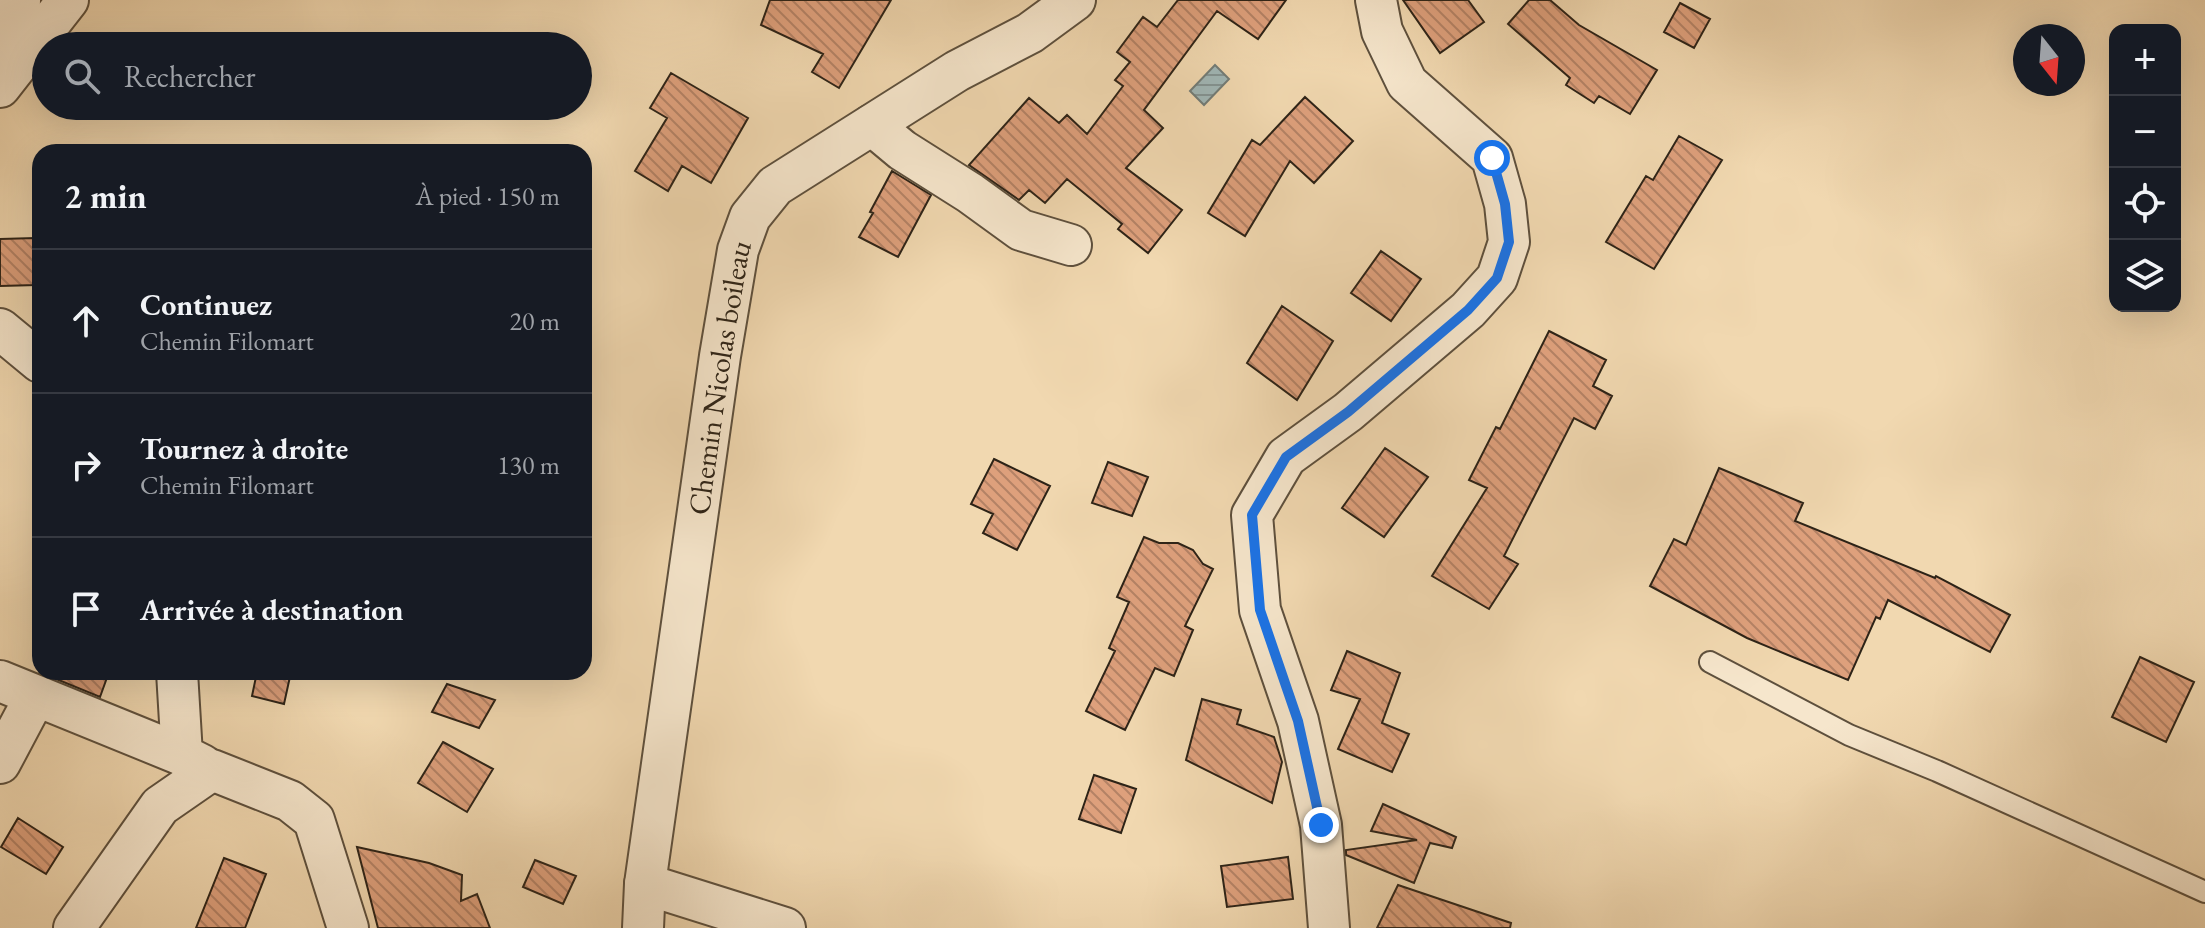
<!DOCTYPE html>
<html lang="fr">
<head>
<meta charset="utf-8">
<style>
	:root { --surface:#171b24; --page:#20242c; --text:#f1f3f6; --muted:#9ea1a6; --line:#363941 }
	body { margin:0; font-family:"EB Garamond",serif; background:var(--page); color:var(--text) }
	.controls { position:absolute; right:24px; top:24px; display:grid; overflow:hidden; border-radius:16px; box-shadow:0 8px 32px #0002 }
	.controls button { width:72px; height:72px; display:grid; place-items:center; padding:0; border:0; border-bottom:2px solid var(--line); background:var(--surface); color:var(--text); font:40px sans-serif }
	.compass { position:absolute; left:2013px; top:24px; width:72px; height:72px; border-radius:50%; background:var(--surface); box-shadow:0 8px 32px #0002; rotate:163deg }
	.stop { position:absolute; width:24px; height:24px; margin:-18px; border:6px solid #1a73e8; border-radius:50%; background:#fff }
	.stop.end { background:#1a73e8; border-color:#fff; box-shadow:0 2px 8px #0008 }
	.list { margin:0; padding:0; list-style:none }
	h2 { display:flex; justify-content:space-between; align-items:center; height:104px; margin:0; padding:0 32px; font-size:34px }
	h2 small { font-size:26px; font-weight:400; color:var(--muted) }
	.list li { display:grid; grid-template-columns:52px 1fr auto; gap:24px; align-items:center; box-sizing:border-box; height:144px; padding:0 32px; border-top:2px solid var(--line) }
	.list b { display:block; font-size:30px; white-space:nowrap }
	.list p { margin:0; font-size:26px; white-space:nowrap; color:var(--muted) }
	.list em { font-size:26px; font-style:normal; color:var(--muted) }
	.icon { flex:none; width:44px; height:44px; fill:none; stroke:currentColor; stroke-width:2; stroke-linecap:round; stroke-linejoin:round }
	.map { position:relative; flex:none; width:2205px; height:928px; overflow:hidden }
	.search { position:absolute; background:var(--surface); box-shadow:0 8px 32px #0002; left:32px; top:32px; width:560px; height:88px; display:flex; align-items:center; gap:20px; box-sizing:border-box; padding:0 28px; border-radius:44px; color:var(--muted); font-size:30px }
	.panel { position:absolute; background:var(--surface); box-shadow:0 8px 32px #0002; left:32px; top:144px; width:560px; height:536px; border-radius:24px }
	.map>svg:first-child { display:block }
	.water { fill:url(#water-rules); stroke:#727c77; stroke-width:2 }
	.building { fill:url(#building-back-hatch); stroke:#2d2317; stroke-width:2 }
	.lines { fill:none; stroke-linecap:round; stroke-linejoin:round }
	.lane-casing { stroke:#5e503d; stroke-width:24 }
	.street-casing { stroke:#5e503d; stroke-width:44 }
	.lane { stroke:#f6e6cc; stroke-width:20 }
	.street { stroke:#f6e6cc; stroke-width:40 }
	.route { stroke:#1a73e8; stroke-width:10 }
	.labels { text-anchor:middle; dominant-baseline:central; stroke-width:6; stroke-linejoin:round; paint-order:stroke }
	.street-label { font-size:30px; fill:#2d2317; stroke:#f6e6cc }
</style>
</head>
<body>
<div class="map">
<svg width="2205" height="928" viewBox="0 0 2205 928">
	<defs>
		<pattern id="water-rules" width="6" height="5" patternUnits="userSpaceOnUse" patternTransform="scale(2)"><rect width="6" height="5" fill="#a0b7b7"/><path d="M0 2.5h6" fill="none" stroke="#839494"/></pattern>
		<pattern id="building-back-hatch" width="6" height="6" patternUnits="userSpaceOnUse" patternTransform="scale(2)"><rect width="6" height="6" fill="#dea07c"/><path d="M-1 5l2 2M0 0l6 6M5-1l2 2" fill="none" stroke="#b48265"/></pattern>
	</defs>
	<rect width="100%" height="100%" fill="#f1d8b0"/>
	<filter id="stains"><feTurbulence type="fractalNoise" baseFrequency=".0025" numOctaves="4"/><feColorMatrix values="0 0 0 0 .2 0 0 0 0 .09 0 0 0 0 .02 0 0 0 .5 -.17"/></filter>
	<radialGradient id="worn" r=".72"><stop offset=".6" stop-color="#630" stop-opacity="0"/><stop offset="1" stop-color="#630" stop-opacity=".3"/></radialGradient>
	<path class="water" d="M1215,65L1229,79L1204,105L1190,91Z"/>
	<path class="building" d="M770,0H891L839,88L812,72L823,54L761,25Z
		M1178,0H1286L1258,39L1217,11L1144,110L1163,128L1126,168L1182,210L1148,253L1118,229L1122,224L1067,179L1045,203L1029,190L1019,200L969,165L1029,98L1059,123L1067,115L1087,134L1123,86L1115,80L1130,62L1117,52L1143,17L1157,27Z
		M1403,0H1468L1484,22L1440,53Z
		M1529,0H1550L1579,25L1657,70L1630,114L1599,96L1594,103L1566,85L1570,78L1508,24Z
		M1680,3L1710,19L1694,48L1664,32Z
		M671,73L748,118L711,183L682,166L668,191L635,171L667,118L650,108Z
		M1305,97L1353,141L1314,183L1290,161L1245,236L1208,213L1252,140L1260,145Z
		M1679,136L1722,160L1654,269L1606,242L1646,176L1653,180Z
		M892,171L931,195L898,257L859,237L873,213L870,212Z
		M35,238L36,285L0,286V239Z
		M1381,251L1421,279L1391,321L1351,293Z
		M1282,306L1333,341L1297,400L1247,363Z
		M1549,331L1606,360L1593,386L1612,396L1595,429L1574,418L1504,556L1518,564L1489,609L1432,576L1487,488L1469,480L1496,427L1500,429Z
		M1385,448L1428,477L1384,537L1342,508Z
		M994,459L1050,486L1017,550L983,533L993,514L971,504Z
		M1108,462L1148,477L1132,516L1092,503Z
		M1719,468L1803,503L1795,521L1935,578L1936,576L2010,615L1990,652L1888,600L1880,619L1876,617L1848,680L1747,638L1650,586L1674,539L1686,545Z
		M1144,537L1159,543H1178L1193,550L1203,564L1213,569L1185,626L1193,630L1174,676L1155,668L1125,730L1086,711L1115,651L1109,648L1129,602L1117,597Z
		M1347,651L1400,673L1382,723L1409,734L1392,772L1338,749L1360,699L1331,690Z
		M2140,657L2194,682L2166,742L2112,717Z
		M39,672H109L100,697Z
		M257,672H291L284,704L252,696Z
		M447,684L495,700L479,728L432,712Z
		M1202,699L1241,710L1237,724L1274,737L1282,762L1272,803L1186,760Z
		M443,742L493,769L467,812L418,783Z
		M1094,775L1136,789L1121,833L1079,819Z
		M1383,804L1456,837L1452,848L1430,843L1414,883L1346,855V850L1417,840L1371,831Z
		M18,818L63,847L46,874L1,847Z
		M357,847L429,863L462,875L461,901L477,894L490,928H378Z
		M1288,857L1293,899L1227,907L1221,866Z
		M224,858L266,874L245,928H196Z
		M535,860L576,876L563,904L523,887Z
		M1398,885L1511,923L1510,928H1377Z"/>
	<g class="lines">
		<g class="lane-casing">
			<path id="lane" d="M1710,662L1849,735L1937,771L2205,892"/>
		</g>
		<g class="street-casing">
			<g id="street">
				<path d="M18,63L20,0"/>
				<path d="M0,87L68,0"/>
				<path d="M872,125L902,150L970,193L1021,230L1071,245"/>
				<path d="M0,329L40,362"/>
				<path d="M177,672L182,755L202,765"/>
				<path d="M0,681L182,755"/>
				<path d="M0,763L35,697"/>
				<path d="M645,884L785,928"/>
				<path d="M74,928L160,806L212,770L290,801L314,820L348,928"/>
				<path id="s1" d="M643,928L645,884L720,356L738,250L750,217L775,186L957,71L1030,33L1075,0"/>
				<path d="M1329,928L1321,825L1298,721L1260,610L1252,515L1286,457L1348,412L1468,310L1497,278L1509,242L1505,204L1492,158L1407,83L1382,31L1376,0"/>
			</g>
		</g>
		<use href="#lane" class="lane"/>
		<use href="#street" class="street"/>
	</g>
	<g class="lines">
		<path class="route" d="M1321,825L1298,721L1260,610L1252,515L1286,457L1348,412L1468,310L1497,278L1509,242L1505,204L1492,158"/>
	</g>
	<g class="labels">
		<g class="street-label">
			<text stroke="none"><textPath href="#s1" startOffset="556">Chemin Nicolas boileau</textPath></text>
		</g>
	</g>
	<rect width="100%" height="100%" filter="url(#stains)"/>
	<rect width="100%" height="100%" fill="url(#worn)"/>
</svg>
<div class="controls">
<button>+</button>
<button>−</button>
<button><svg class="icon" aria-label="locate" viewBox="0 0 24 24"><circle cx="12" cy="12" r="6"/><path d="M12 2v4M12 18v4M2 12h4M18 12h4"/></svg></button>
<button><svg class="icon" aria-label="layers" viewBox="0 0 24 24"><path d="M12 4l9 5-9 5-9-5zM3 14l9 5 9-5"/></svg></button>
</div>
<svg class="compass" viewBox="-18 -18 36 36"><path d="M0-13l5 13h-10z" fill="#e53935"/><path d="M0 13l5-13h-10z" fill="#9ea1a6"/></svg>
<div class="stop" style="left:1492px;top:158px"></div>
<div class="stop end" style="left:1321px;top:825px"></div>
<div class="search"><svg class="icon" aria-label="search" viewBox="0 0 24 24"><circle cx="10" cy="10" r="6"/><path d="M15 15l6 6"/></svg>Rechercher</div>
<section class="panel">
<h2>2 min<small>À pied · 150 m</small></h2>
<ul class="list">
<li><svg class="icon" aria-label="ahead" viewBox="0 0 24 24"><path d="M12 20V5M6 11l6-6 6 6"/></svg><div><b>Continuez</b><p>Chemin Filomart</p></div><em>20 m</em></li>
<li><svg class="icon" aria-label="right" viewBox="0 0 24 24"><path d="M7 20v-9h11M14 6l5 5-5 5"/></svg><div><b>Tournez à droite</b><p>Chemin Filomart</p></div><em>130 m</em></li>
<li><svg class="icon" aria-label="arrive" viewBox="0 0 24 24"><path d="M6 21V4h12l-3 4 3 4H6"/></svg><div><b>Arrivée à destination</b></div></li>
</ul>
</section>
</div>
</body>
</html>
